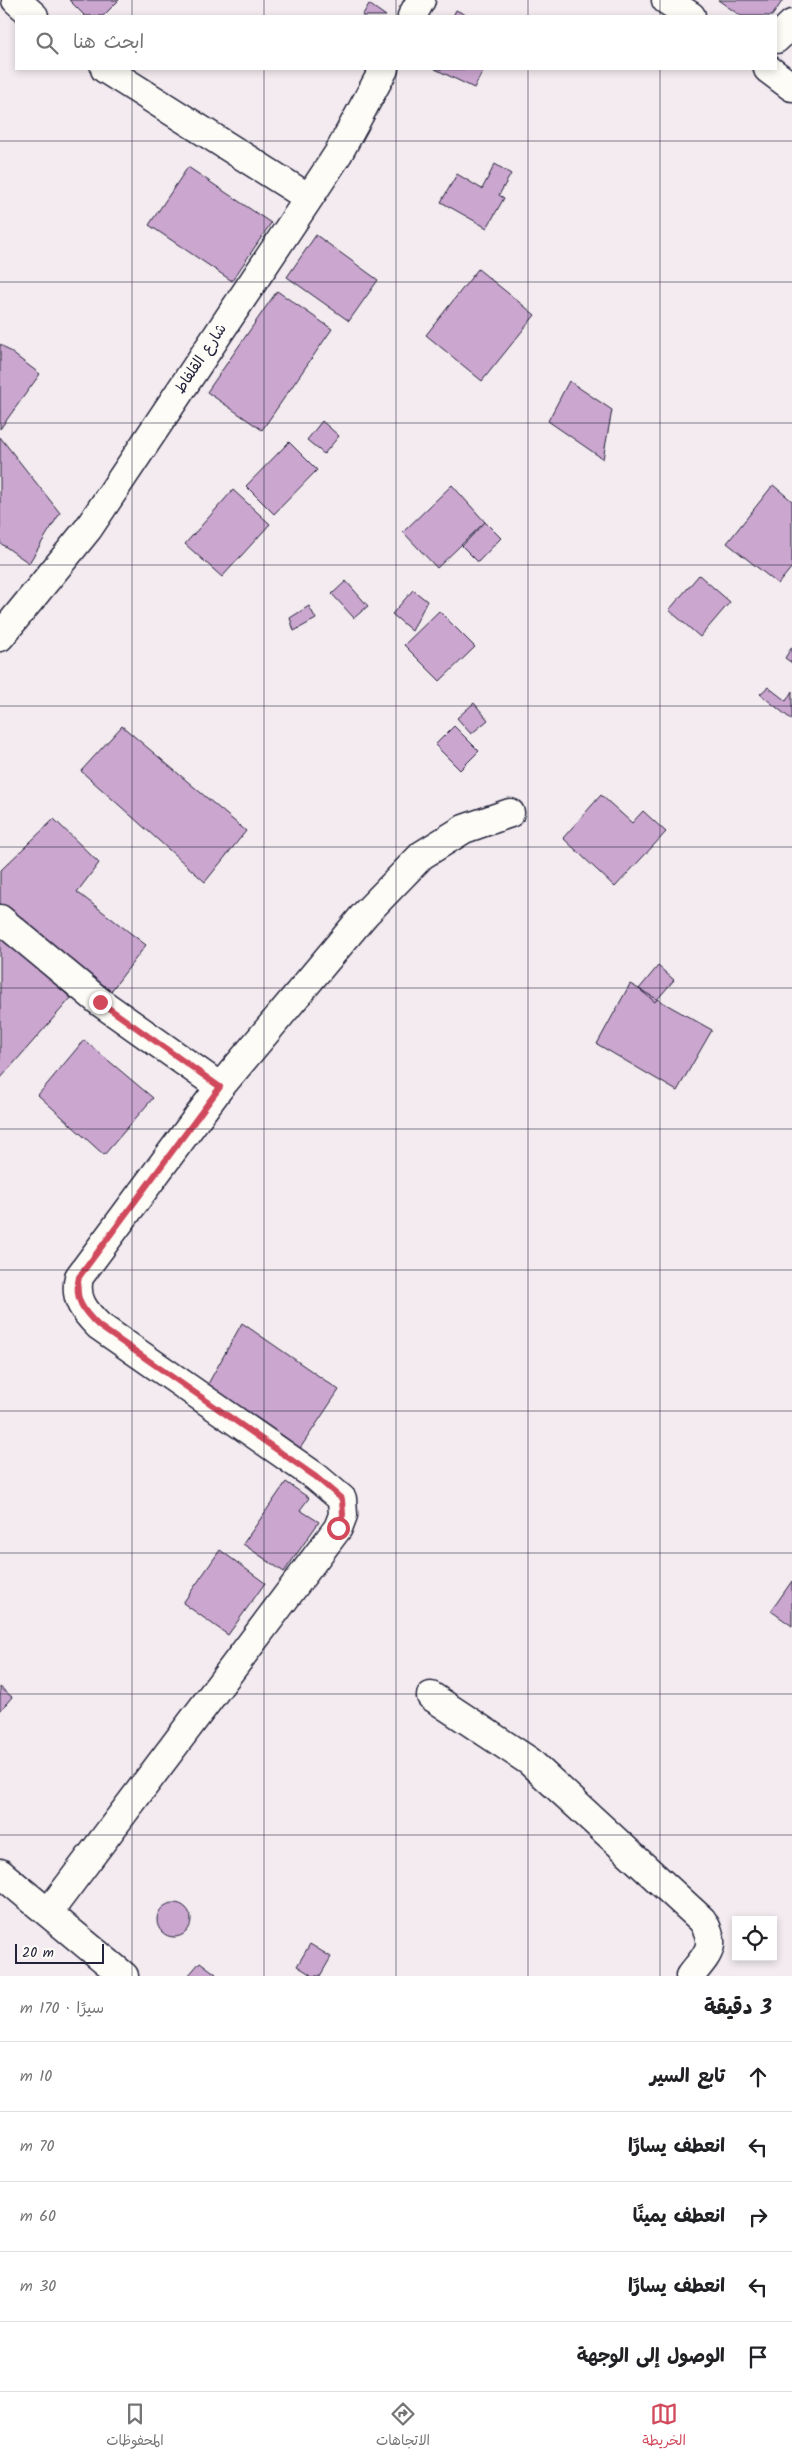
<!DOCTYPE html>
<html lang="ar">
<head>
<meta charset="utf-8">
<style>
	:root { --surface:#fff; --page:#f2f2f2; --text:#202124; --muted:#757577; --line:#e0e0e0; --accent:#d1495b }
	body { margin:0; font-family:Kalam,"Playpen Sans Arabic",sans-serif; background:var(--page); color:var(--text); direction:rtl }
	.controls { position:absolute; right:15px; bottom:15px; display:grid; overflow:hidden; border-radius:0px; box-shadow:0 2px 8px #0003 }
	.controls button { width:45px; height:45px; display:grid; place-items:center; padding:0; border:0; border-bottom:1px solid var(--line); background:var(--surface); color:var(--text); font:25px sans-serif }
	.scale { position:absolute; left:15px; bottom:12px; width:89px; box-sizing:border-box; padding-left:5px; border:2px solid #22223b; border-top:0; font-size:14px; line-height:18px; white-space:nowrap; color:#22223b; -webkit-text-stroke:4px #fdfcf7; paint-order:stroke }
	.stop { position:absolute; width:15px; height:15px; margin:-11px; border:4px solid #d1495b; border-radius:50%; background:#fff }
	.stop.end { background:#d1495b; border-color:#fff; box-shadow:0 1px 5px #0008 }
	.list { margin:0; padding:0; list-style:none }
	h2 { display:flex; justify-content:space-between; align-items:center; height:65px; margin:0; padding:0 20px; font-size:21px }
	h2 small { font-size:16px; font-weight:400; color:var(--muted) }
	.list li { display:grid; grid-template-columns:32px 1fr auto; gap:15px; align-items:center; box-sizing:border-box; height:70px; padding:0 20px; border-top:1px solid var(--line) }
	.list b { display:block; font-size:19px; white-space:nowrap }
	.list em { font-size:16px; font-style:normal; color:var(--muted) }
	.icon { flex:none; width:28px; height:28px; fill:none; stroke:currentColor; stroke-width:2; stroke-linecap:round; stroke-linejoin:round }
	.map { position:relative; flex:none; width:792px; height:1976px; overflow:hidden; direction:ltr }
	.search { position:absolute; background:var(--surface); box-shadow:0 2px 8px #0003; left:15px; right:15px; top:15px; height:55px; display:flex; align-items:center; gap:12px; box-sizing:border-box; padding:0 18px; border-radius:0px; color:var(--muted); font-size:19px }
	.sheet { height:415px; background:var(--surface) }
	nav { display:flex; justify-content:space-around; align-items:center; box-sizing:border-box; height:70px; border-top:1px solid var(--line); background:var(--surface); font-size:14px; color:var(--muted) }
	nav a { display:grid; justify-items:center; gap:2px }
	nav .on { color:var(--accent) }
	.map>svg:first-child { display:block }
	.building { fill:#cba6cf; stroke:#22223b }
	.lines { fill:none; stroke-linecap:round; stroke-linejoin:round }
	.minor-casing { stroke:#22223b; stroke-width:31 }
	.minor { stroke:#fdfcf7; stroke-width:28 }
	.route { stroke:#d1495b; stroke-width:6 }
	.grid { fill:none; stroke:#22223b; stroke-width:1; stroke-opacity:0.55 }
	.labels { text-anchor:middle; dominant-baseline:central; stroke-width:5; stroke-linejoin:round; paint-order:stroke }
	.street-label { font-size:15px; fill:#22223b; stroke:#fdfcf7 }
</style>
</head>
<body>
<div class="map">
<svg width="792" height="1976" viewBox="0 0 792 1976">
	<rect width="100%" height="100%" fill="#f3ebef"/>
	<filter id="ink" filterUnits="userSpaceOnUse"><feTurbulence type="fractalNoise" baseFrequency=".02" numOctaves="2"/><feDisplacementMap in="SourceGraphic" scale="10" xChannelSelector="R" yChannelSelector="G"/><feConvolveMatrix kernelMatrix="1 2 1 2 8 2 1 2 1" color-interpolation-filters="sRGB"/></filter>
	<g filter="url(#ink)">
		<path class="building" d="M69,0H119L103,16H85Z
			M718,0H783L772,16H741Z
			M369,4L386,16H362Z
			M456,10L468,16H453Z
			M435,69H484L474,88Z
			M495,164L511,174L499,195L504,198L487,228L441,202L457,174L482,189Z
			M188,167L271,223L232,281L149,225Z
			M316,235L378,280L349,321L287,277Z
			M478,269L535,315L482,381L426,335Z
			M277,291L332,329L262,430L207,392Z
			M0,344L40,374L0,429Z
			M569,381L612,410L603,459L548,421Z
			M322,421L339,436L324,454L307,440Z
			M0,437L60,513L29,563L0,543Z
			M289,442L317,470L274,514L246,486Z
			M452,485L485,522L437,568L403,532Z
			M773,485L792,501V567L778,584L727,543Z
			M233,490L270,524L222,577L185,544Z
			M485,522L501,538L478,562L462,546Z
			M699,575L730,602L700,637L669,610Z
			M346,581L368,606L354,618L332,594Z
			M413,590L427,601L412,631L392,614Z
			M309,606L316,619L294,631L290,618Z
			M439,611L475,647L440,681L404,645Z
			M792,647V663L785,658Z
			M768,687L786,701L792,691V720L760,694Z
			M474,703L488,720L471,734L457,718Z
			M122,726L246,831L205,882L81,771Z
			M454,726L479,751L460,770L435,745Z
			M601,795L632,823L643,811L666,832L615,887L563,838Z
			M54,819L99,863L77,892L146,945L111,991L0,905V871Z
			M0,936L71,998L0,1079Z
			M658,966L674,980L655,1002L639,989Z
			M630,984L712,1030L677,1091L597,1044Z
			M84,1040L153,1098L104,1155L38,1095Z
			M242,1323L339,1390L297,1453L204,1391Z
			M286,1482L309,1498L300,1510L319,1522L284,1572L243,1544Z
			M220,1550L265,1583L228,1635L183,1603Z
			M792,1581V1626L771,1611Z
			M0,1687L12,1697L0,1711Z
			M157 1920a17 17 0 1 1 34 0a17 17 0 1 1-34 0Z
			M310,1944L331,1957L320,1976H313L297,1966Z
			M200,1962L216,1974L214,1976H188Z"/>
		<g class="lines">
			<g class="minor-casing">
				<path id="minor" d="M16,0L34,16
					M666,0L691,16
					M412,16L421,0
					M776,39L792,24
					M105,69L309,198
					M768,69L792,87
					M0,637L88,529L309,198L338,154L384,69
					M0,919L100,1002L220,1087L79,1277C74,1299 84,1311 99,1326L316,1477L342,1499L343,1515L338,1528L48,1913
					M220,1087L365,914L422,855L464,829L510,813
					M431,1696L529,1761L702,1920C719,1946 707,1955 690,1976
					M0,1873L124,1976"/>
			</g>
			<use href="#minor" class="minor"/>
		</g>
	</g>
	<g class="lines" filter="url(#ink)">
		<path class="route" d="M100,1002L220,1087L79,1277C74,1299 83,1311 99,1326L316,1477L342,1499L343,1515L338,1528"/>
	</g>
	<path class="grid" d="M132,0V16M264,0V16M396,0V16M528,0V16M660,0V16M132,69V1976M264,69V1976M396,69V1976M528,69V1976M660,69V1976M0,141H792M0,282H792M0,423H792M0,565H792M0,706H792M0,847H792M0,988H792M0,1129H792M0,1270H792M0,1411H792M0,1553H792M0,1694H792M0,1835H792"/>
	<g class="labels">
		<g class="street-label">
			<text transform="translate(201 359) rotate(-56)">شارع القلفاط</text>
		</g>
	</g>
</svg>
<div class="controls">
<button><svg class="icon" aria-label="locate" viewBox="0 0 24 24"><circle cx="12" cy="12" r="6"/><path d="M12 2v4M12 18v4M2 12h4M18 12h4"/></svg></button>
</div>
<div class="scale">20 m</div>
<div class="stop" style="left:338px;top:1528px"></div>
<div class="stop end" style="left:100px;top:1002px"></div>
<div class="search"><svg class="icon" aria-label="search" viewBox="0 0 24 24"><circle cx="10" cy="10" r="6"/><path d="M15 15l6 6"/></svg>ابحث هنا</div>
</div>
<section class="sheet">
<h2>3 دقيقة<small>سيرًا · 170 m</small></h2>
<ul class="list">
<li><svg class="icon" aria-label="ahead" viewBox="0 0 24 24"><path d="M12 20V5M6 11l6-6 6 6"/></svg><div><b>تابع السير</b></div><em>10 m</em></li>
<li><svg class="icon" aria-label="left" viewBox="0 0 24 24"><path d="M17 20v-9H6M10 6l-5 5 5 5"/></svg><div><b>انعطف يسارًا</b></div><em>70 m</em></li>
<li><svg class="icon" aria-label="right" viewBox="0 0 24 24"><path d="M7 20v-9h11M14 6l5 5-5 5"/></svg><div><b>انعطف يمينًا</b></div><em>60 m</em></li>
<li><svg class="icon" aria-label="left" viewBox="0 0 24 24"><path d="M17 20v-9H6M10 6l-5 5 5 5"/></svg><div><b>انعطف يسارًا</b></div><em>30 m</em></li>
<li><svg class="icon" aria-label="arrive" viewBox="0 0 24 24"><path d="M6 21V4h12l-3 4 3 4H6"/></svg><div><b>الوصول إلى الوجهة</b></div></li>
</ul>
</section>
<nav>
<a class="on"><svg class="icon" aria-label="map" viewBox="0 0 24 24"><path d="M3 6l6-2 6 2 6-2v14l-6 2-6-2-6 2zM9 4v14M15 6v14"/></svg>الخريطة</a>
<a><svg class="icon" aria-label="directions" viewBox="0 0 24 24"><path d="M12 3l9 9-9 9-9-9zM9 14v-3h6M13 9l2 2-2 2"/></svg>الاتجاهات</a>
<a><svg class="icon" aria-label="saved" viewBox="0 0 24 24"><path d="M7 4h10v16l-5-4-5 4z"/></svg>المحفوظات</a>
</nav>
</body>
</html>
